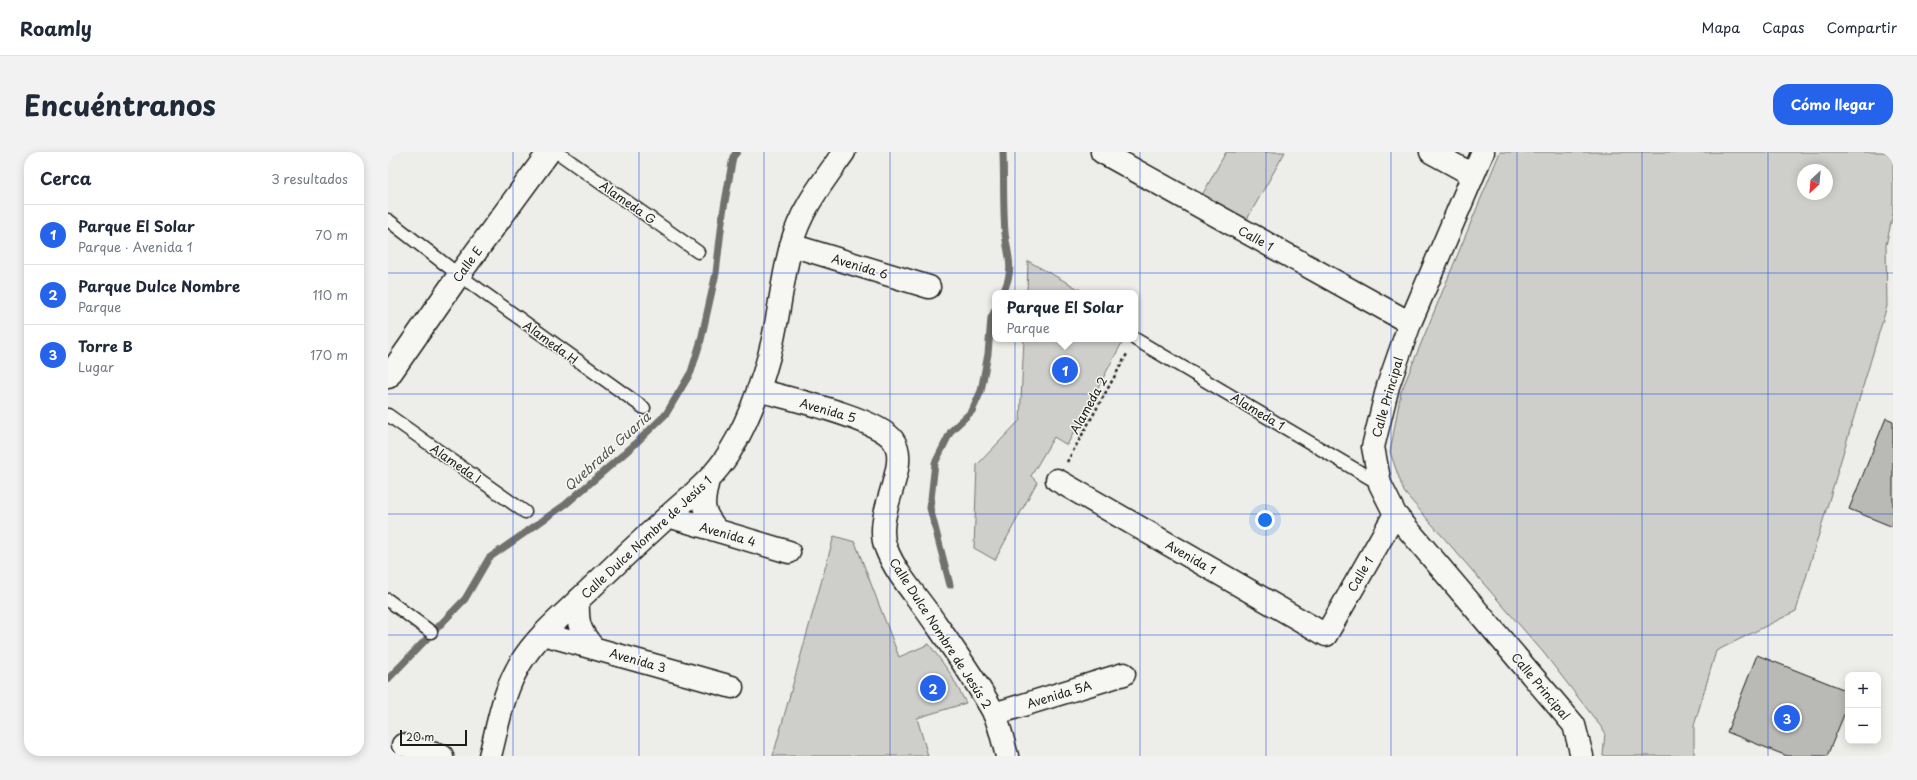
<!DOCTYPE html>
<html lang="es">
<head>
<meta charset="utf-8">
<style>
	:root { --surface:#fff; --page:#f2f2f3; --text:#1f2937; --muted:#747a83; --line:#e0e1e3; --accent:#2563eb }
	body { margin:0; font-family:"Playpen Sans",sans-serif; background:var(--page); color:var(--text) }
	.controls { position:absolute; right:12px; bottom:12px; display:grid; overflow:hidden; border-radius:8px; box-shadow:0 2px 10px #0003 }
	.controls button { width:36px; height:36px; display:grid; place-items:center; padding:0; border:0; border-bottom:1px solid var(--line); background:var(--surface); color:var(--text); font:20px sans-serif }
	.compass { position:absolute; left:1409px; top:12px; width:36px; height:36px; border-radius:50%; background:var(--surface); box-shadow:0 2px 10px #0003; rotate:206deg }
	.scale { position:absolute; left:12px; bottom:10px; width:67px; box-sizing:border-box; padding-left:4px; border:2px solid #1c1c1c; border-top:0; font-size:11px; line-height:14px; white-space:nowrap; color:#1c1c1c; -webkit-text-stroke:3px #f6f6f2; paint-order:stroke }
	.you { position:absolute; left:877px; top:368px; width:14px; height:14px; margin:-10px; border:3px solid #fff; border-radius:50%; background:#1a73e8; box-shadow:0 0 0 6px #1a73e833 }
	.badge { display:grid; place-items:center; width:26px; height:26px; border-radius:50%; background:var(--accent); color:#fff; font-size:13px; font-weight:700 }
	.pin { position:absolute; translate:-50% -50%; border:2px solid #fff; box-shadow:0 1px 4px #0006 }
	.popup { position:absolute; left:604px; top:138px; width:146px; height:52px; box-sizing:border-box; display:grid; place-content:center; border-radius:8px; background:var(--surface); filter:drop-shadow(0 1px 3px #0005); font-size:13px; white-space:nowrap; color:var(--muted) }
	.popup b { font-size:15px; color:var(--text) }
	.popup::after { content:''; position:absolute; left:50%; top:100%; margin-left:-8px; border:8px solid transparent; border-top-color:var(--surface) }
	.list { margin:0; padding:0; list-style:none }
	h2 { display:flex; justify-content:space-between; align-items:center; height:52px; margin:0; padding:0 16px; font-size:17px }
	h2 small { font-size:13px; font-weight:400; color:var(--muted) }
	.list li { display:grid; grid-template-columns:26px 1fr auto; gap:12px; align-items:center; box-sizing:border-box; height:60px; padding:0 16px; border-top:1px solid var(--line) }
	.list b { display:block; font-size:15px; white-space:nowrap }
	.list p { margin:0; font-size:13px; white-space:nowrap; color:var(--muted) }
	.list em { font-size:13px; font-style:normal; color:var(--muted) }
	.map { position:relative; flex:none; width:1505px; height:604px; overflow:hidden; border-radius:16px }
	header { display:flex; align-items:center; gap:24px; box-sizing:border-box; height:56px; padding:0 20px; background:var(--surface); border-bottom:1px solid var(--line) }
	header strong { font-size:19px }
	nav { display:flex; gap:22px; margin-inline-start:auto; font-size:14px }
	.intro { display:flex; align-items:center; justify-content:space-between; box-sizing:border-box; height:96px; padding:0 24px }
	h1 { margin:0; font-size:28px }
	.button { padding:10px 18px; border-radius:16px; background:var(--accent); color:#fff; font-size:14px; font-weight:700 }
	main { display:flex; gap:24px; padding:0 24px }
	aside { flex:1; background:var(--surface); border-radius:16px; box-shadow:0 2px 10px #0003 }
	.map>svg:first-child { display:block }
	.green { fill:#cececb; stroke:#757574; fill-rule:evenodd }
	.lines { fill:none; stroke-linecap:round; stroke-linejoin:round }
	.stream { stroke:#6f6f6d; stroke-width:7 }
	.building { fill:#b9b9b6; stroke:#1c1c1c }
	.service-casing { stroke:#1c1c1c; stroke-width:15 }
	.minor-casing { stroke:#1c1c1c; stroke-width:25 }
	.path { stroke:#1c1c1c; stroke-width:2.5; stroke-dasharray:3 3; stroke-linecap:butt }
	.service { stroke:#f6f6f2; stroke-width:12 }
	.minor { stroke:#f6f6f2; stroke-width:22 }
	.grid { fill:none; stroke:#1d4ed8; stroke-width:1; stroke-opacity:0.55 }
	.labels { text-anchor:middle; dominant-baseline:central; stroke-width:3; stroke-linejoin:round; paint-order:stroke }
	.street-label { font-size:12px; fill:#1c1c1c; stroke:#f6f6f2 }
	.water-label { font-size:13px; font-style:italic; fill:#535352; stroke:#f6f6f2 }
</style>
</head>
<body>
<header>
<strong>Roamly</strong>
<nav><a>Mapa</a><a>Capas</a><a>Compartir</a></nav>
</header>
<div class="intro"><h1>Encuéntranos</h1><a class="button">Cómo llegar</a></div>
<main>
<aside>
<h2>Cerca<small>3 resultados</small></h2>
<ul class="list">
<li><span class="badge">1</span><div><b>Parque El Solar</b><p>Parque · Avenida 1</p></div><em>70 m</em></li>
<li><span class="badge">2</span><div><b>Parque Dulce Nombre</b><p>Parque</p></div><em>110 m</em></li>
<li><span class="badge">3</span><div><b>Torre B</b><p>Lugar</p></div><em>170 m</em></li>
</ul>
</aside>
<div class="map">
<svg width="1505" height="604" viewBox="0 0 1505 604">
	<rect width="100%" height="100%" fill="#edede9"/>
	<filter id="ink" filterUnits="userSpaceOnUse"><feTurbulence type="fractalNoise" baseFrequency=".025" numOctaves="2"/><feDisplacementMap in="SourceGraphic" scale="8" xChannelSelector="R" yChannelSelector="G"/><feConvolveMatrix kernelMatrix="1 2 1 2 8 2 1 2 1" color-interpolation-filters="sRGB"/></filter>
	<g filter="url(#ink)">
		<path class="green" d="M838,0H897L858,69L813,45Z
			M1112,0H1505V62L1498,93L1499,154L1408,459L1328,499L1306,574V604H1215L1217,580L1155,500L1016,340L1002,300L1013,240ZM1415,18H1439V42H1415Z
			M640,109L698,141H639Z
			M636,187H736L679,293L666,285L643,324L649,330L607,408L586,396L589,313L632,268Z
			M446,384L467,390L511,505L541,492L562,521L578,551L529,566L540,604H385Z"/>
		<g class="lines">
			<path class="stream" d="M615,141C627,115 620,107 617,81C615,54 616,27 615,0
				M562,433L542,356L547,311L563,279L584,259L593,239L600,202L603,166L607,158
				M0,527L77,447L101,406L178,352L245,294L278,262L303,220L313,188L328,121L335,61L345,5L349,0"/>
		</g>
		<path class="building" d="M1498,266L1505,269V375L1461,357Z
			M1369,503L1460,539V553L1439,604H1399L1339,580Z"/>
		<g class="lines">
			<g class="service-casing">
				<path id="service" d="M169,0L310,100
					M0,68L71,123L256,256
					M747,187L992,332
					M0,263L137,360
					M0,448L43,480"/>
			</g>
			<g class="minor-casing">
				<path id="minor" d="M714,0L1022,171
					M1043,0L1085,23
					M1095,0L1022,171L1000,234L985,295L992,332L1007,362L1186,573L1194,604
					M403,93L541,135
					M0,225L71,123L161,0
					M370,238C399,246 489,266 505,288C524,314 484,362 498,396C507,420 526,441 541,462C562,492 588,528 606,561C612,574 615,590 619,604
					M320,328C314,353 313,359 330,379
					M669,328L938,483L1007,362
					M280,364L401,400
					M190,448C189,471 191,479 206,496
					M155,482L344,535
					M606,562L736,522
					M15,593L54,604
					M102,604C109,577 114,546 127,521C140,494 162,475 183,455C214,425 246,395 278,366C301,345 325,327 341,301C363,266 381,213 388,172C393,146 396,120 403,94C412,58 435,30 456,0"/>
			</g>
			<path class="path" d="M679,310L739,202"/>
			<use href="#service" class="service"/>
			<use href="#minor" class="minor"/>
		</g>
	</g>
	<path class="grid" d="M125,0V604M251,0V604M376,0V604M502,0V604M627,0V604M752,0V604M878,0V604M1003,0V604M1129,0V604M1254,0V604M1380,0V604M0,121H1505M0,242H1505M0,362H1505M0,483H1505"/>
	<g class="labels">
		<g class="street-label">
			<text transform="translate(240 50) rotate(35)">Alameda G</text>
			<text transform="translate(868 86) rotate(29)">Calle 1</text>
			<text transform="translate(79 112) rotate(-54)">Calle E</text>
			<text transform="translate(472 114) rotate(17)">Avenida 6</text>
			<text transform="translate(163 190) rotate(36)">Alameda H</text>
			<text transform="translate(999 245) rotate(-74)">Calle Principal</text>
			<text transform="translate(700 253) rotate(-61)">Alameda 2</text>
			<text transform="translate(440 258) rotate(16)">Avenida 5</text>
			<text transform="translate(870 259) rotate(31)">Alameda 1</text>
			<text transform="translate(68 311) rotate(35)">Alameda I</text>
			<text transform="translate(340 382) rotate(16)">Avenida 4</text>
			<text transform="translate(258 385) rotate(-43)">Calle Dulce Nombre de Jesús 1</text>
			<text transform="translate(803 405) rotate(30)">Avenida 1</text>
			<text transform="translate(972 422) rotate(-60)">Calle 1</text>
			<text transform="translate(553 481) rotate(57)">Calle Dulce Nombre de Jesús 2</text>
			<text transform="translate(250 508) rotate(16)">Avenida 3</text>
			<text transform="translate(1153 534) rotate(50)">Calle Principal</text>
			<text transform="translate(671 542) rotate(-17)">Avenida 5A</text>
		</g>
		<g class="water-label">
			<text transform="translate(219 299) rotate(-42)">Quebrada Guaria</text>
		</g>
	</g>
</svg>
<div class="controls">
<button>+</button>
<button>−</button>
</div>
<svg class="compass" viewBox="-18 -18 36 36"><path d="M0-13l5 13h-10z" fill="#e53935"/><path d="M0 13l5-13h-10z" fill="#747a83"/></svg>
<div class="scale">20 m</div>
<div class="you"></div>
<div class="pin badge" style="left:677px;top:218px">1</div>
<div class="popup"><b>Parque El Solar</b>Parque</div>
<div class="pin badge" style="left:545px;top:536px">2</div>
<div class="pin badge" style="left:1399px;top:566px">3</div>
</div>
</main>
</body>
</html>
